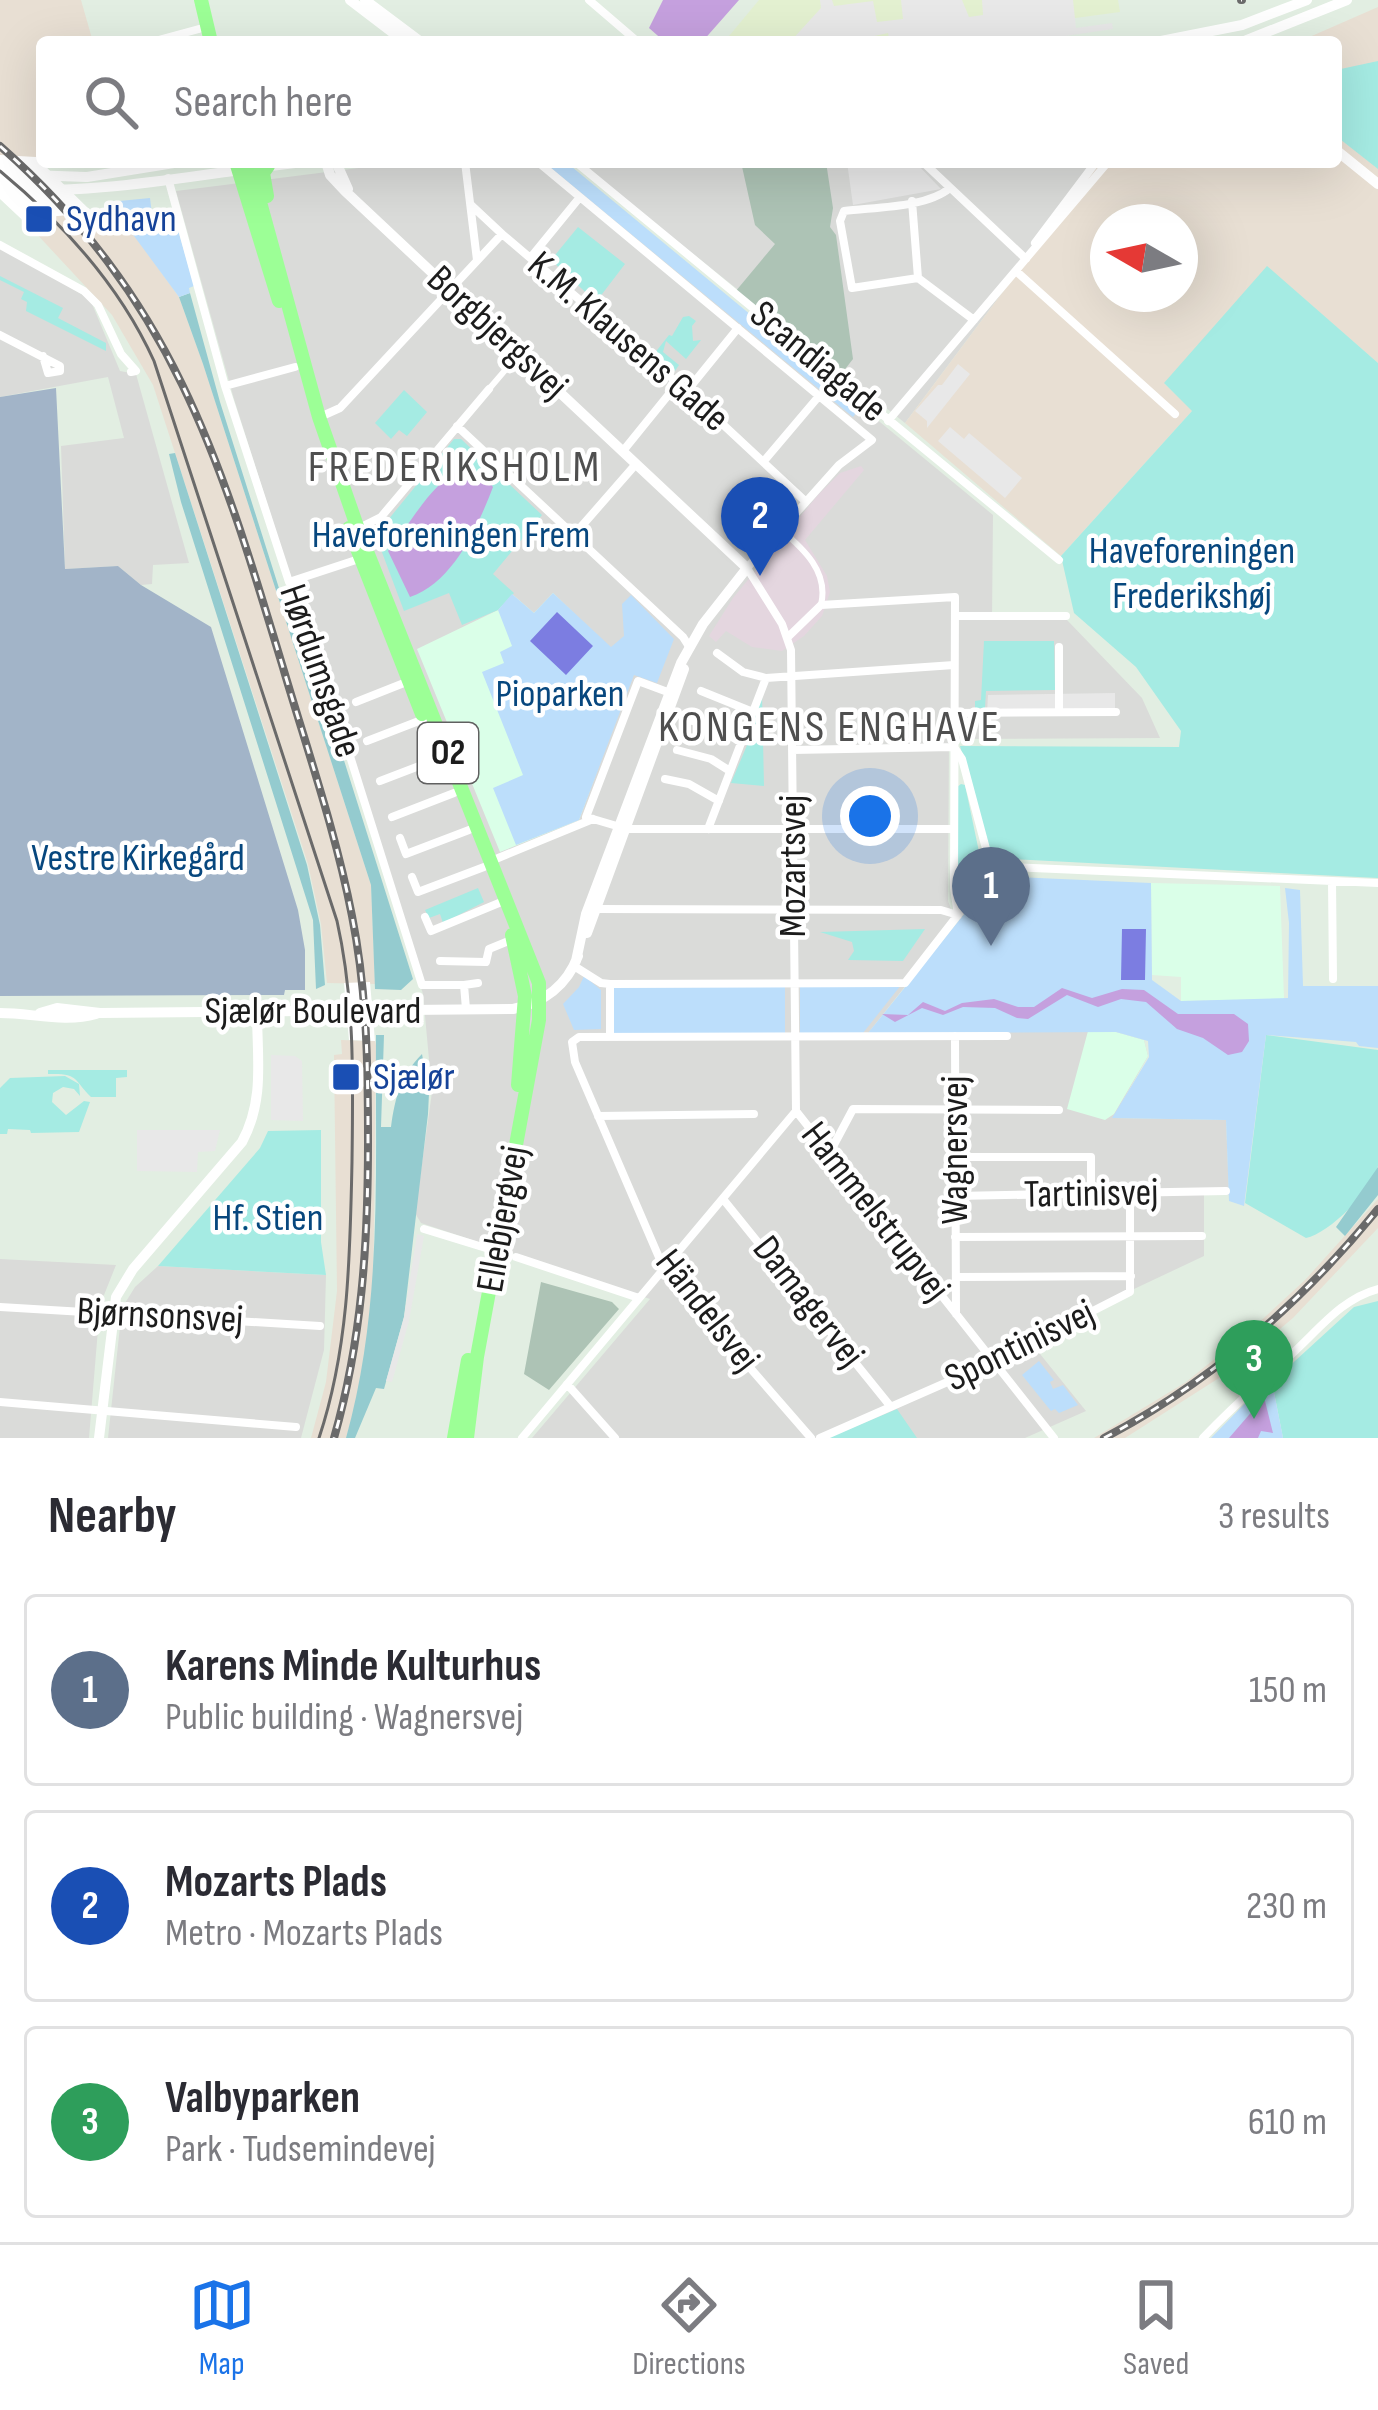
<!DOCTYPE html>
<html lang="en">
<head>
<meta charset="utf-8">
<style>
	:root { --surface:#fff; --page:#f7f7f7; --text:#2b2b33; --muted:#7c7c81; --line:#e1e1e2; --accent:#1a73e8 }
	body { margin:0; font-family:"Sofia Sans Condensed",sans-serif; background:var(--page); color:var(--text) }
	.compass { position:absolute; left:1090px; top:204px; width:108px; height:108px; border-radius:50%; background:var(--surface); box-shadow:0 12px 48px #0002; rotate:279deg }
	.you { position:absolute; left:870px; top:816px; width:42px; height:42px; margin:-30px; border:9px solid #fff; border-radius:50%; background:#1a73e8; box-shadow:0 0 0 18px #1a73e833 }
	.badge { display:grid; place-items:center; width:78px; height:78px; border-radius:50%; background:var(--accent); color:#fff; font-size:39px; font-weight:700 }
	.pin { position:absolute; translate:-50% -99px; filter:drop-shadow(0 3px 6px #0008) }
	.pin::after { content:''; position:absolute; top:63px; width:42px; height:36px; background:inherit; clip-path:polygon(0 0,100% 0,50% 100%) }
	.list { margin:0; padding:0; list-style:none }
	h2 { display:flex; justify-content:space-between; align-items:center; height:156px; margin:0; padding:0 48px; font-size:51px }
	h2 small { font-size:39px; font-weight:400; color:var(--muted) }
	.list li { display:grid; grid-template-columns:78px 1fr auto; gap:36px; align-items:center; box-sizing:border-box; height:192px; margin:0 24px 24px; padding:0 24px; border:3px solid var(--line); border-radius:12px }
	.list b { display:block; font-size:45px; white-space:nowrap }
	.list p { margin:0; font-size:39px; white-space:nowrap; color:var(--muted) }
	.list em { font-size:39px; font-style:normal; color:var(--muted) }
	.icon { flex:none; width:66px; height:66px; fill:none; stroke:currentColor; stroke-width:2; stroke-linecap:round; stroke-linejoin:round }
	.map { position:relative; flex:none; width:1378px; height:1438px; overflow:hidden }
	.search { position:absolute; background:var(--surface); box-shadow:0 12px 48px #0002; left:36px; right:36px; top:36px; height:132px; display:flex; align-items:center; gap:30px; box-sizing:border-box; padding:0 42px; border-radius:12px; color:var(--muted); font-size:45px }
	.sheet { height:804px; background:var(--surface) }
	nav { display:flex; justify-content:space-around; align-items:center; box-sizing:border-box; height:168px; border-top:3px solid var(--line); background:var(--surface); font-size:33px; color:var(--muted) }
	nav a { display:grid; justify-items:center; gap:6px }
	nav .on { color:var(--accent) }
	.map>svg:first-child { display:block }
	.residential { fill:#dadbd9 }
	.commercial { fill:#e3f0d0 }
	.industrial { fill:#e8dfd3; fill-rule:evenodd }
	.education { fill:#daffe8 }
	.construction { fill:#adc3b5 }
	.grass { fill:#a5ebe3 }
	.forest { fill:#94cbcf }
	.cemetery { fill:#a2b4c8 }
	.park { fill:#bcdefb }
	.pitch { fill:#7c7de1 }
	.parking { fill:#e8e8e8 }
	.plaza { fill:#e4d6df }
	.water { fill:#c5a0de }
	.pier { fill:#fff }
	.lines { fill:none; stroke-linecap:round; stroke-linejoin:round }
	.pedestrian { stroke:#fff; stroke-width:6 }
	.minor { stroke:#fff; stroke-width:8 }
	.tertiary { stroke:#fff; stroke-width:10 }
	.primary { stroke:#9cff96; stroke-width:14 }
	.tram { stroke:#6a6a6a; stroke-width:3 }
	.rail-casing { stroke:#6a6a6a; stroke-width:8 }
	.rail { stroke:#fff; stroke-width:3; stroke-dasharray:9; stroke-linecap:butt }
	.transit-dot { fill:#1a4fb4; stroke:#fff; stroke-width:4.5 }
	.labels { text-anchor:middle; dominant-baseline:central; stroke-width:9; stroke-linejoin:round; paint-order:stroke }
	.shield { fill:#fff; stroke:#606060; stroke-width:3 }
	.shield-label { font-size:36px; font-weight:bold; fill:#1c1c1c }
	.transit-label { font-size:39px; fill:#164399; stroke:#fff; text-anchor:start }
	.street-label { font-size:39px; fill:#1c1c1c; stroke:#fff }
	.park-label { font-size:39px; fill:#07477e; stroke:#fff }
	.quarter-label { font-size:45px; letter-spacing:3px; fill:#4f4f4f; stroke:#fff }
</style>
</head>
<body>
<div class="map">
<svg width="1378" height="1438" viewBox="0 0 1378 1438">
	<rect width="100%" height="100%" fill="#e2eee2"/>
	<path class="residential" d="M406,162H564L993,515L992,619L1067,620L1142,698L1160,738L949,739L948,901L956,922L869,1032H1116L1144,1040L1148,1056L1113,1118L1226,1120L1229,1195L1204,1193V1256L1028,1339L1086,1411L1025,1438H532L650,1299L421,1223L415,1213L432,1092L423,994L234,399L176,191Z
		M578,162H1100L905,423Z
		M0,247L90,299L120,371L136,374L189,563L153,565L152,584L141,585L118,566L65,569L61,446L124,438L108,377L0,397Z
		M0,1259L116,1265L100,1305L89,1438H0Z
		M158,1266L326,1275L324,1350L301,1438H108L122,1308L135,1287Z"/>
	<path class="commercial" d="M759,0H1118L1120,12L896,42H724Z"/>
	<path class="industrial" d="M0,0H81L93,42H42V159L0,155Z
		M1378,7V363L1267,267L1165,384L1193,410L1061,556L905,423L1100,162H1336V42H1298ZM1108,222H1180V294H1108Z
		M115,208L179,297L203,364L371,885L375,984L327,983L321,924L308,864L153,385L112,315L33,230L46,217Z
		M341,1040L375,1041L376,1045L373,1307L363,1379L346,1438H311L326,1382L337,1291L334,1055L342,1054Z
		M1378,1199V1228L1293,1318L1230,1371L1125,1438H1094L1186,1382L1253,1328L1305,1280Z"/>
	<path class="education" d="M553,593L634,671L579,820L500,852L417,649L498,610L512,594L534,613Z
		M1151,883L1280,886L1284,999L1181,1001V977L1152,975Z
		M1088,1031L1116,1032L1144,1040L1148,1056L1114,1114L1105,1120L1067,1109Z"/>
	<path class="construction" d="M741,162H826L833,208L830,227L836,235L853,359L842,373L735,292L775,244L755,225Z
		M541,1282L612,1302L619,1309L549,1390L524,1374Z"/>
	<path class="grass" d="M1378,61V169L1336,136V70Z
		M578,227L625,264L596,302L551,260Z
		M1267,266L1378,363V878L991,858L960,746L1179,747L1181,731L1136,667L1074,613L1061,556L1192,411L1164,383Z
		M0,276L63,308L58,318L106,343V351L26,311L27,302L21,299L24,292L0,280Z
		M689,316L696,321L692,326L693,341L701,340L686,359L666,341L663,352L679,365L675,371L654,354L669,335L672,336L683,317Z
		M404,390L427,412L407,436L399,430L391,439L375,423Z
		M454,439H461L542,515L493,574L514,593L498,610L462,625L449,593L404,611L377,539L379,531Z
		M984,641H1054L1055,690L986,691L985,708H975V701L981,700Z
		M762,693L764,786L731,783L756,724L752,721Z
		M961,784L965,785L983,871L956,870L957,787Z
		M478,888L484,902L443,923L440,914L429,918L425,910Z
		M925,929L903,961L848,960L854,951L852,942L820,932Z
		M1266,1035L1378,1050C1378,1076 1378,1144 1378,1166C1372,1190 1330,1233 1306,1238L1245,1203Z
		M48,1070H127V1077L116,1078V1097H91C73,1079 79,1073 48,1074Z
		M65,1076L79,1084L80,1096L74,1089L63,1087L53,1093L52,1102L66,1115L84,1101L90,1102L79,1132L31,1133L30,1130L8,1129L7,1134H0V1088L10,1078Z
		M321,1130V1242L326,1275L158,1266L260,1148L268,1131Z
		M1378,1301V1438H1283L1272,1382L1354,1307Z
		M897,1409L917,1438H828Z"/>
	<path class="forest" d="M190,293L220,402L290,623L300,621L413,979L401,990L375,989L371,885L203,364L179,297Z
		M175,453L307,865L320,925L325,985L316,989L313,920L181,502L169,454Z
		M376,1035H384L381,1127H391C395,1097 401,1075 422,1054L429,1093L428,1114L404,1317L384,1389L376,1388L355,1438H346C383,1306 375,1171 376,1035Z
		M1378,1167V1195L1345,1236L1336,1227Z"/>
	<path class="cemetery" d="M56,388L65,569L118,566L141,585L211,627L298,910L305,950V990H285L284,995L0,996V397Z"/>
	<path class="park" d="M555,162H566L861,406L853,417L551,168Z
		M150,198L152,214L173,212L194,286L189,288L190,293L179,297L109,202Z
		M553,593L611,647L624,636L622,604L631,595L674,639L657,683L634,675L579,820L516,845L493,788L523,775L482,672L504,663L500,652L512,646L498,610L512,594L534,613Z
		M995,876L1151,883L1152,980L1181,1001L1288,998L1289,923L1285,888L1300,890L1303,986H1378V1048L1359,1046L1356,1042L1266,1035L1244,1206L1229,1201L1226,1120L1112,1118L1149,1057L1148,1041L1116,1032L868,1033Z
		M584,976L601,990V1029L574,1030L563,1004L579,987Z
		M800,985H901L863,1033H800Z
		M785,986V1033L613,1034L612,987Z
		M1039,1361L1054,1380L1050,1382L1053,1389L1063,1385L1078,1405L1059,1413L1055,1409L1051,1411L1022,1375Z
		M1271,1377L1283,1438H1211Z"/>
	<path class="pitch" d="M557,612L593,646L566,675L530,641Z
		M1122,929H1146L1145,980H1121Z"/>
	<path class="parking" d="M820,0H832L834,6L873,1L877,22L903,19L901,0H962L969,17L983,15L982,0H1073L1076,28L1112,23L1113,29L1025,42H890L888,33L847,42H790L821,8Z
		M847,162H915L941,189L853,205Z
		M958,364L970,374L927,428V421L915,411L938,385H942Z
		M950,427L964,439L969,433L1022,478L1005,498L938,441Z
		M1115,693V712L987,713L988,695Z
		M271,1055L295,1056L302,1061L303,1121L271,1120Z
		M137,1130H220L215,1151L198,1152L197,1172L137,1171Z
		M417,1234L424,1236L409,1321L392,1382L386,1381L404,1317Z"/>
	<path class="plaza" d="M861,466L864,470L805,540L827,576L830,592L822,616L804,636L782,651L752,647L726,631L716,642L709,636L733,598L818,495L840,473Z"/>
	<path class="water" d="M663,0H739L702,42H665L649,28Z
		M461,469L484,475L493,487C478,526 453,583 410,597L388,551C410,525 430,484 461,469Z
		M1062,988L1092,998L1122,989L1144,990L1178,1014H1234L1248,1024L1249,1041L1242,1052L1228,1055L1203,1038L1177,1029L1146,1002L1121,999L1098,1007L1067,995L1028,1019L1017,1018L995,1008L963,1007L943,1015L922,1008L895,1022L882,1014L908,1015L923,1002L945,1011L962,1003L994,999L1018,1007H1034Z
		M1261,1401H1265L1273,1433L1261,1431L1258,1438H1229Z"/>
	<path class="pier" d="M0,155L36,157L93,213L46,217L33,230L0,199Z
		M370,982L375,1041L349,1040L344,983Z"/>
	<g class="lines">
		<path class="pedestrian" d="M489,389L519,354
			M780,529C804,549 829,572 821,605"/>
		<path class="minor" d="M589,0L638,42
			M151,42L199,29
			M465,162L477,260
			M923,162L1026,259
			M539,163L872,440L839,465L747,568L782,624L791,650L796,1111L1054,1438
			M578,164L1059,560
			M168,178L225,386L289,582L299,594L422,985H464L466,1009
			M912,201L918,278L852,288L840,221L844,211C875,207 926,208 950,188
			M502,234L687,391L805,501
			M1035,243L1096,162
			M0,245L84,291L98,305L121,354L136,371L131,372
			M531,257L580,197
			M1016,271L1175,414
			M918,278L974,320
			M0,335L60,366V371L48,373L43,356
			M225,386L295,367
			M687,391L738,328
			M320,417L340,408L502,234L471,205
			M888,421L1108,162
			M457,426L683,637L690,648
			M623,451L678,383
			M764,461L819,396
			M359,528L381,517L489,389
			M573,536L636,464
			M289,582L359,559
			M955,616H1066
			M1059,647V712
			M717,653L743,672L766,678
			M701,691L753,712
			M356,702L409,681
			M955,713L1116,712
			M688,720L708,724L741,742
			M367,741L424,719
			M677,750L711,759L730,771
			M792,750L954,747L962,759L992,871
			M665,779L689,784L719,801
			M380,781L440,758
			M392,817L454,793
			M593,819L627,829H954
			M593,819L586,817L638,681L673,694
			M708,829L766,678L954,665
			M400,838L406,854L469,830
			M491,861L593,819
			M992,871L1009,867L1378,883
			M412,877L418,892L484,867
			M1332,881L1333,979
			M597,909L941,910L958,915L954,888L955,597L821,605L788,637
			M425,917L431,931L499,903
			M440,961L486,962L489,949L511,940
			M574,966L601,983L610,984L905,983L992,871
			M464,985L478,983
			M610,1036V984
			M955,1036L956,1314
			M598,1116L754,1114
			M829,1154L853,1109L1059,1110
			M955,1157H1091V1195
			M955,1196L1226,1191
			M723,1199L891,1407
			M424,1229L489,1249
			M955,1237L1202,1236
			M516,1257L639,1298
			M956,1277L1131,1276
			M0,1307L320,1326
			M567,1384L615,1438
			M0,1402L296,1427
			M522,1438L796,1111
			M811,1438L664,1269L575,1062L572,1042L579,1037L1007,1036
			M820,1438L993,1362L1130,1292V1194
			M1203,1438C1232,1407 1263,1380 1294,1352C1320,1328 1343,1298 1378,1289"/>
		<path class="tertiary" d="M350,0L405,42
			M365,0L421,42
			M1156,42L1242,25L1307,0
			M1242,42L1347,0
			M1336,150L1378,184
			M326,162L330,175L345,191L747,568L703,624L681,663L586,914L576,961
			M336,162L348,189
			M0,174L87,177L180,162
			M0,189C103,196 203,172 306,162
			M587,933L684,669
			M0,1013C32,1013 65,1023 96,1014
			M40,1013L57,1008L100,1013L513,1009C544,1003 567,985 578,956
			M99,1438L116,1297L133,1269L242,1142C265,1100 257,1057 257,1011"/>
		<path class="primary" d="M201,0L211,42
			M236,162L279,301
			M249,162L319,417L358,529L539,983V1020L477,1357L467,1438
			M267,196L263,173L268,166
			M349,528L422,714
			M512,935L525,996L518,1085
			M454,1438L468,1360"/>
		<path class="tram" d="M0,171C64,224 120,286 154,361L337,921C355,1001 353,1080 352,1162C350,1256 349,1348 319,1438"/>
		<g class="rail-casing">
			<path id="rail" d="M1241,0H1242
				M0,146C173,299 220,458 284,671C308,752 336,833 352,916C367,991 368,1066 368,1142C368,1243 362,1340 334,1438
				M1104,1438C1211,1382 1302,1302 1378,1209"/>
		</g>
		<use href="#rail" class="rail"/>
	</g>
	<g class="transit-dot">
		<rect x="24" y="204" width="30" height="30" rx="6"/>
		<rect x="331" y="1062" width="30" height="30" rx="6"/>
	</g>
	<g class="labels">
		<rect class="shield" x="418" y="723" width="60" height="60" rx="9"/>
		<g class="shield-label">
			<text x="448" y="753">O2</text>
		</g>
		<g class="transit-label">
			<text x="66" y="219">Sydhavn</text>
			<text x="373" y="1077">Sjælør</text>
		</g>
		<g class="street-label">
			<text transform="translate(497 333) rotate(43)">Borgbjergsvej</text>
			<text transform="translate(628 342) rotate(41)">K.M. Klausens Gade</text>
			<text transform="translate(818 362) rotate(40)">Scandiagade</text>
			<text transform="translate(320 671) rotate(71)">Hørdumsgade</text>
			<text transform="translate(793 866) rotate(-90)">Mozartsvej</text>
			<text x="313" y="1011">Sjælør Boulevard</text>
			<text transform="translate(955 1150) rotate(-90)">Wagnersvej</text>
			<text transform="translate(1091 1194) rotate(-1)">Tartinisvej</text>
			<text transform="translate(875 1212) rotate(52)">Hammelstrupvej</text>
			<text transform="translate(503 1219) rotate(-80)">Ellebjergvej</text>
			<text transform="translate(808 1302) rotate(52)">Damagervej</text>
			<text transform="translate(707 1311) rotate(52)">Händelsvej</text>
			<text transform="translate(160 1316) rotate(3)">Bjørnsonsvej</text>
			<text transform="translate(1020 1346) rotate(-26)">Spontinisvej</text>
		</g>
		<g class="park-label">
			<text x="451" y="535">Haveforeningen Frem</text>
			<text x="1192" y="551">Haveforeningen<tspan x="1192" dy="45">Frederikshøj</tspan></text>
			<text x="560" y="694">Pioparken</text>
			<text x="138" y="858">Vestre Kirkegård</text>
			<text x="268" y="1218">Hf. Stien</text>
		</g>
		<g class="quarter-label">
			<text x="455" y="467">FREDERIKSHOLM</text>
			<text x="830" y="727">KONGENS ENGHAVE</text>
		</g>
	</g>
</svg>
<svg class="compass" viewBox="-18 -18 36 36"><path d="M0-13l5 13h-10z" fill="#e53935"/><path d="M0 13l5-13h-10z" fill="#7c7c81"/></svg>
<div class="you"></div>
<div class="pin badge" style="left:991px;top:946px;background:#5c6f8a">1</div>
<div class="pin badge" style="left:760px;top:576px;background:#1a4fb4">2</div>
<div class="pin badge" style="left:1254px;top:1419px;background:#2e9e5b">3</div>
<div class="search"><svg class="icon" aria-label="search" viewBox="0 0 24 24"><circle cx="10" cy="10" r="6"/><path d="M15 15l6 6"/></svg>Search here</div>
</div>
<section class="sheet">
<h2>Nearby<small>3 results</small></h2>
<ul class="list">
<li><span class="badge" style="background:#5c6f8a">1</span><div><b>Karens Minde Kulturhus</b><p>Public building · Wagnersvej</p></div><em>150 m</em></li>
<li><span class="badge" style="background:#1a4fb4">2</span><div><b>Mozarts Plads</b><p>Metro · Mozarts Plads</p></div><em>230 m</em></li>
<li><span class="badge" style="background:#2e9e5b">3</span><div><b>Valbyparken</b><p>Park · Tudsemindevej</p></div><em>610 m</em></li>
</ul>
</section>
<nav>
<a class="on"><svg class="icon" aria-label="map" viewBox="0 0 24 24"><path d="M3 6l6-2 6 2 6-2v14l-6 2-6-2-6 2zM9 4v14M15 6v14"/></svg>Map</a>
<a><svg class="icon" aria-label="directions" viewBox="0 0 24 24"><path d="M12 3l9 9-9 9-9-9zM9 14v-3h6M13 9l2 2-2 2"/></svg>Directions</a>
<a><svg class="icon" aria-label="saved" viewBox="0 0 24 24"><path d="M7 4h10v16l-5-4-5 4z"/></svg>Saved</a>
</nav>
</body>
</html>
